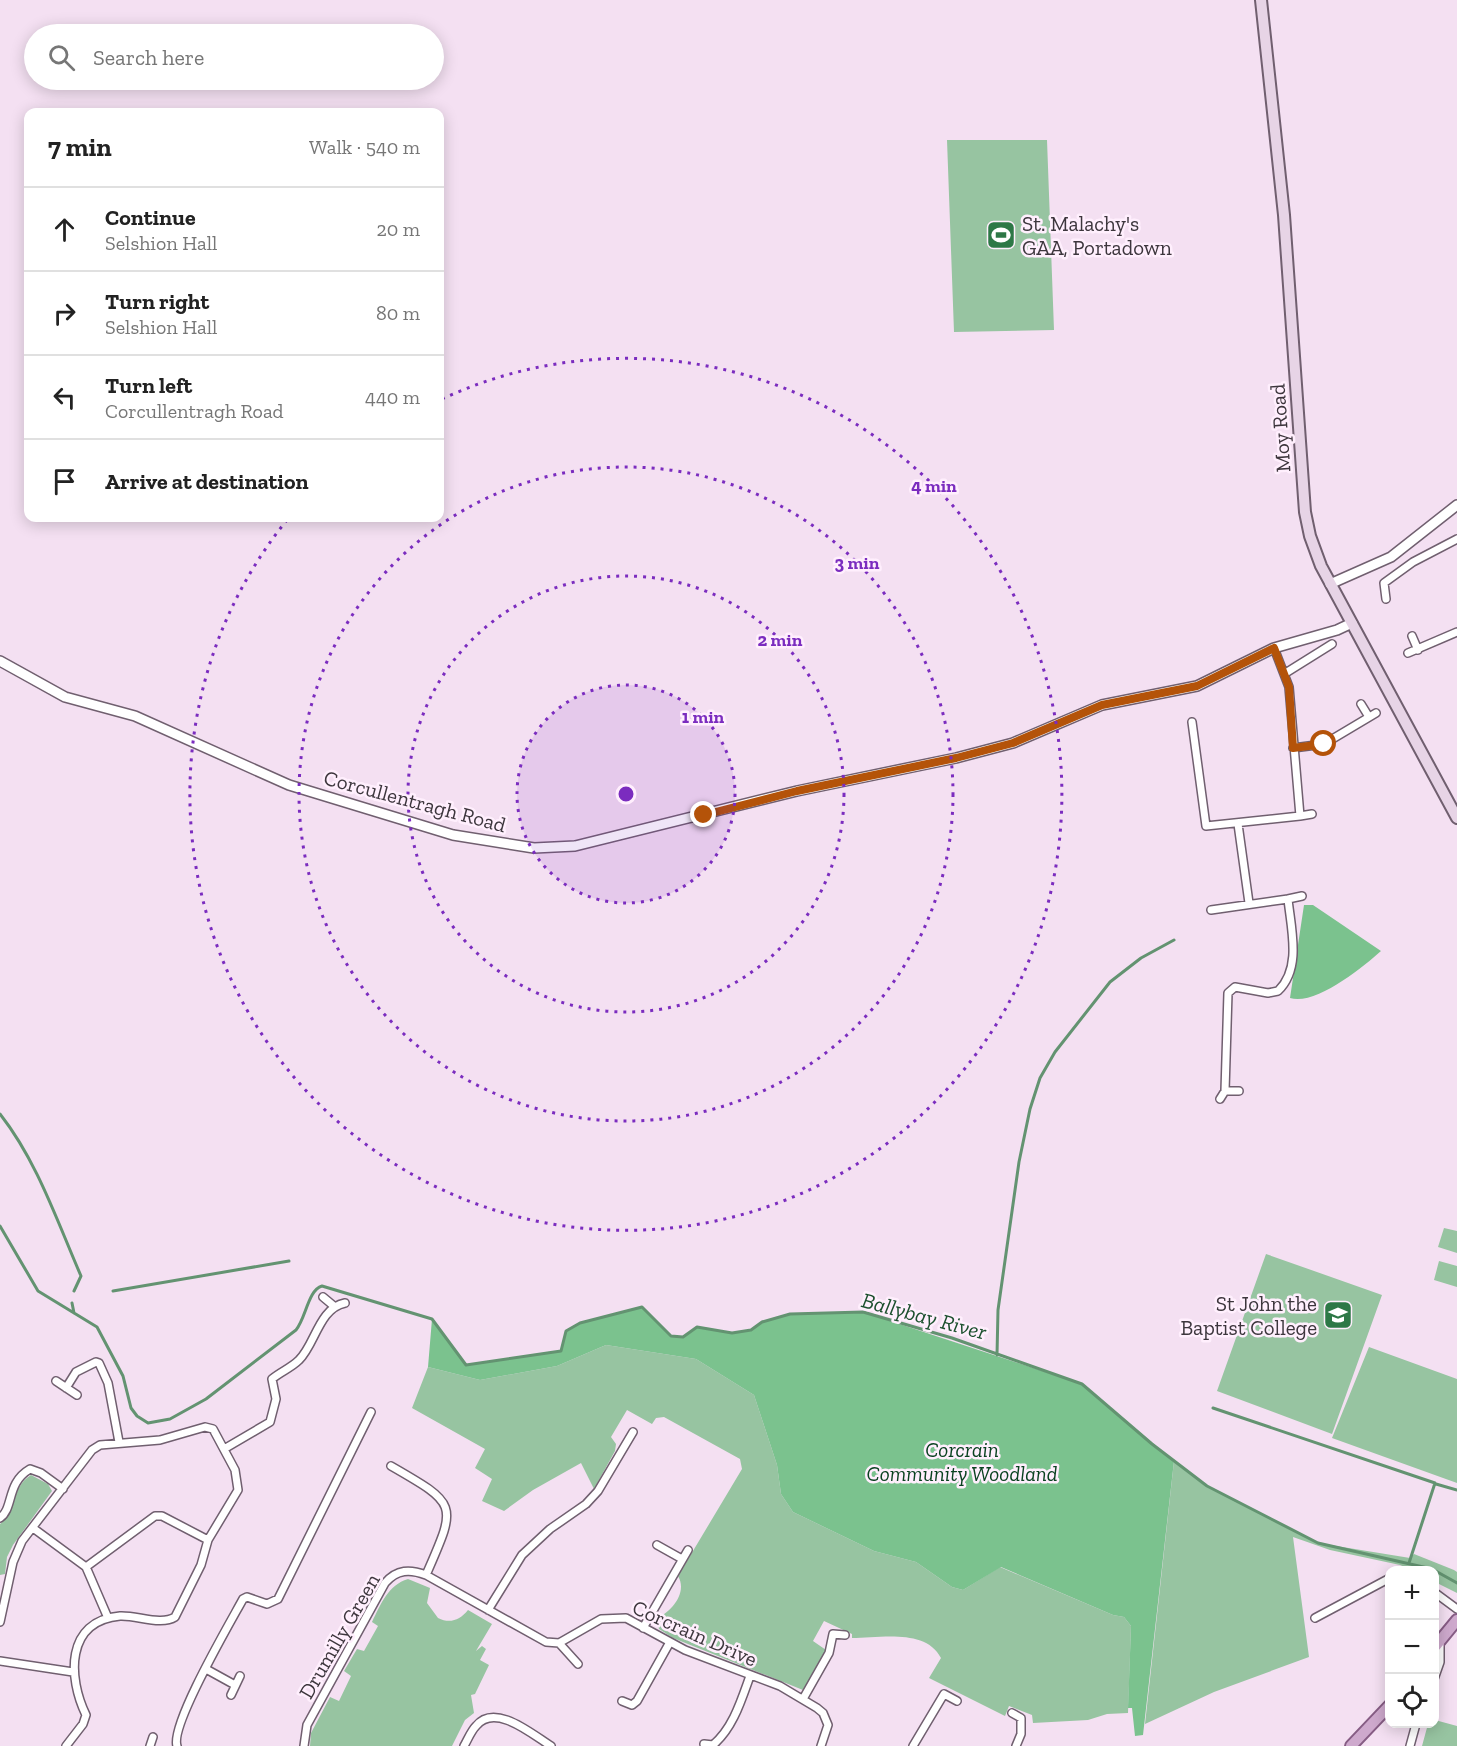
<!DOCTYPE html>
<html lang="en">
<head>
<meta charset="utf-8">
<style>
	:root { --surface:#fff; --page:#f2f2f2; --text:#222; --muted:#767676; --line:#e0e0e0 }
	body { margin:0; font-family:"Zilla Slab",serif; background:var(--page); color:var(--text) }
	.controls { position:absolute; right:18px; bottom:18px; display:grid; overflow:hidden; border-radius:12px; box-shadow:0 3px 15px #0003 }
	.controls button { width:54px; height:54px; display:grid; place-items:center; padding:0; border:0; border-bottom:2px solid var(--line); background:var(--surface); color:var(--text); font:30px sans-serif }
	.stop { position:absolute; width:18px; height:18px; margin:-14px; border:4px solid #b45309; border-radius:50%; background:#fff }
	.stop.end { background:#b45309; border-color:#fff; box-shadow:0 2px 6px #0008 }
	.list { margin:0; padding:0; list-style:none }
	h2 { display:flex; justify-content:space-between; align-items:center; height:78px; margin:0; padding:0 24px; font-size:26px }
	h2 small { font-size:20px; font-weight:400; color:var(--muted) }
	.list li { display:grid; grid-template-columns:39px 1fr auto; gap:18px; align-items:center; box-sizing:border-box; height:84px; padding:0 24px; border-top:2px solid var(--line) }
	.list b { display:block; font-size:22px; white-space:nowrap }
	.list p { margin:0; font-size:20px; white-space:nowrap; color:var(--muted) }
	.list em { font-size:20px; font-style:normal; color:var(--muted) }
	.icon { flex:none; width:33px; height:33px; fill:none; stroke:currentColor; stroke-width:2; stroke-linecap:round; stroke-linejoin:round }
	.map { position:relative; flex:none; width:1457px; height:1746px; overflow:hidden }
	.search { position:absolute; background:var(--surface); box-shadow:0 3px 15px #0003; left:24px; top:24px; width:420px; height:66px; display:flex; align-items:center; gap:15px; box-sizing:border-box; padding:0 21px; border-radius:33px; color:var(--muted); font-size:22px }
	.panel { position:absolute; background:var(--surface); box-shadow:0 3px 15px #0003; left:24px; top:108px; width:420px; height:414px; border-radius:12px }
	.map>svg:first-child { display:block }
	.green { fill:#97c4a1 }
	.forest { fill:#7bc28e }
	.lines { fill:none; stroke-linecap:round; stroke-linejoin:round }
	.stream { stroke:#639371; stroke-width:3 }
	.minor-casing { stroke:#705f6f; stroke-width:10 }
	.tertiary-casing { stroke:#705f6f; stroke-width:12 }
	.secondary-casing { stroke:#705f6f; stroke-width:14 }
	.primary-casing { stroke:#865c84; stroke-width:14 }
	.minor { stroke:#fff; stroke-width:7 }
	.tertiary { stroke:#fff; stroke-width:9 }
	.secondary { stroke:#e7d4e6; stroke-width:10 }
	.primary { stroke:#cea9cd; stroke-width:10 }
	.route { stroke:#b45309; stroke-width:8 }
	.ring { fill:none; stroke:#7b2cbf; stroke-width:3; stroke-dasharray:3 6 }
	.labels { text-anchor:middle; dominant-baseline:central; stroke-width:5; stroke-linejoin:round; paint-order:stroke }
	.poi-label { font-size:21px; fill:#3d363d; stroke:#ffeffd; text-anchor:start }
	.street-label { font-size:21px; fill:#3d363d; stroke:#ffeffd }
	.park-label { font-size:21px; font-style:italic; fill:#0a4220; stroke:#ffeffd }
	.water-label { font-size:22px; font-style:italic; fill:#1c502e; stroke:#ffeffd }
	.centre { fill:#7b2cbf; stroke:#ffeffd; stroke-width:3 }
	.ring-label { font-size:18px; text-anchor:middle; font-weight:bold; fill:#7b2cbf; stroke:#ffeffd; stroke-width:5; stroke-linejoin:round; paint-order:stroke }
</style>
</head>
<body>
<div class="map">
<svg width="1457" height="1746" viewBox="0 0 1457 1746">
	<rect width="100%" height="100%" fill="#f4e0f2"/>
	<path class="green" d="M947,140H1047L1054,330L954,332Z
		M1444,1228L1457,1231V1253L1438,1247Z
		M1266,1254L1382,1295L1332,1434L1217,1391Z
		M1439,1261L1457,1266V1287L1434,1280Z
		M606,1345L696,1359L754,1395L777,1465L781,1494L793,1512L874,1551L916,1562L952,1587L963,1590L1000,1567L1113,1615L1124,1617L1131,1626L1128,1713L1107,1714L1088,1720L1033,1723L1032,1715L1009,1706L1005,1716L929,1678L941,1658C926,1628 879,1638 852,1638V1634L824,1621L813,1641L826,1650L803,1690L673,1638L659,1629L656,1619C671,1612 688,1593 678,1576L742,1469L740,1459L664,1417L656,1418L652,1424L627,1410L611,1437L616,1444L615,1451L594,1489L581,1463L533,1490L504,1511L482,1501L492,1479L475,1468L485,1449L412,1408L428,1367L480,1380L557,1366Z
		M1369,1347L1457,1379V1483L1332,1438Z
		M1174,1461L1207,1486L1318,1543L1410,1558L1414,1554L1454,1570L1457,1572V1593L1435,1582L1434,1570H1412L1400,1565L1330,1550L1293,1537L1309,1657L1214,1692L1145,1724Z
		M31,1475L48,1484L52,1491L13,1545L7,1557L5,1574L0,1575V1524C17,1511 11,1487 31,1475Z
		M408,1579L430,1588L427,1603L438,1618C450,1624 460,1620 468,1610L492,1624L476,1651L482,1646L486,1649L480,1660L489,1665L475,1694L471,1695L474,1713L465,1720L452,1746H310L311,1733L330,1697L339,1701L351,1676L344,1671L357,1649L364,1651L378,1626L372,1622C381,1604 388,1585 408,1579Z
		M1435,1720L1457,1726V1746H1422L1428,1724H1434Z"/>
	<path class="forest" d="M1304,905H1313L1381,951C1362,968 1315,1006 1290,998Z
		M642,1307L671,1336L683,1337L697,1327L732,1333L751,1330L762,1322L790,1314L863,1312L1082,1384L1174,1461L1143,1735L1135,1736L1132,1708H1128L1131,1626L1124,1617L1113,1615L1001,1567L963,1590L952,1587L916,1562L874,1551L793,1512L781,1494L777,1465L754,1395L696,1359L606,1345L557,1366L480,1380L428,1367L432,1319L466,1365L561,1351L566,1331L580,1323Z"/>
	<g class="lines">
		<path class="stream" d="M0,1114C37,1161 57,1221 81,1276L74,1291
			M0,1226L38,1291L97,1327L123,1376L131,1408L137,1416L148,1423L170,1419L206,1399L296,1330C306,1318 308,1290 322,1286L432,1319L466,1365L561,1351L566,1331L580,1323L642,1307L671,1336L683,1337L697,1327L732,1333L751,1330L762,1322L790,1314L863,1312L952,1338L1082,1384L1152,1444L1207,1486L1318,1543L1432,1569L1457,1583
			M113,1291L289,1261
			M72,1303L74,1313
			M997,1355L998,1310L1019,1162L1030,1109L1040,1078L1055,1052L1110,982L1141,958L1174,940
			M1213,1408L1435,1483L1409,1563
			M1436,1484L1457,1490"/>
		<g class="minor-casing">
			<path id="minor" d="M1386,599L1384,583L1413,562L1457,539
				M1412,636L1418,650
				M1408,653L1457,632
				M1284,674L1332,644
				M1361,704L1369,717
				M1192,722L1206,826L1300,816L1289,687L1274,648
				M1293,748L1324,744L1376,713
				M1300,816L1312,814
				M1238,824L1249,903
				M1288,899L1302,896
				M1211,910L1288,899C1291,929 1302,968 1278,991L1268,993L1235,987L1228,993L1225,1091L1220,1099
				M1225,1091H1239
				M323,1297L335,1307
				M56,1381L77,1395
				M66,1388L76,1372L96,1362L99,1363L108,1383L119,1442
				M224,1449L270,1422L276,1399L272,1379C280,1372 291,1368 299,1360C315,1345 319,1308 345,1303
				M391,1466C459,1505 457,1504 426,1575
				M0,1518C14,1508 6,1483 30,1469L41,1473L63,1489
				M33,1528L86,1567L108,1618
				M657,1545L682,1559
				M86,1567L155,1516H162L208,1540
				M1434,1592L1457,1609
				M488,1610L522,1555L550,1529L586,1504L598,1491L633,1432
				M1315,1618L1390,1578
				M0,1622L13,1562L22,1541L92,1450L100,1445L160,1440L205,1427L213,1429L235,1470L238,1490L208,1540L201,1565L175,1617C161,1626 137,1615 120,1616C65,1621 68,1678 86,1715L83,1724L66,1746
				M643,1628L688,1550
				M559,1643L578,1664
				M0,1661L73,1672
				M206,1669L235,1685
				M1434,1679L1440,1662V1641
				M231,1695L240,1676
				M803,1699L829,1653L833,1634L845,1635
				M622,1701L632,1705L637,1701L670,1642
				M1012,1713L1021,1718V1734L1016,1746
				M704,1744L713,1745C733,1728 741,1701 750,1676
				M150,1746L153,1737
				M177,1746C170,1725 230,1623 243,1599L247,1597L267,1604L278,1599L371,1412
				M304,1746L307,1725L385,1583C397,1569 410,1569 426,1575L546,1642L559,1643L601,1619L626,1618L685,1650L780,1686L817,1708L823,1713L828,1725L821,1746
				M464,1746C468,1739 471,1731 476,1726C495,1702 533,1735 551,1746
				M913,1746L944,1694L957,1701
				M1410,1746L1416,1724"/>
		</g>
		<g class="tertiary-casing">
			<path id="tertiary" d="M1330,584L1391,557L1457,505
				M0,661L65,697L135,716L289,785L453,835L534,848L575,846L797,791L956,758L1013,743L1102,705L1197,686L1274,648L1337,630L1352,623"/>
		</g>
		<g class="secondary-casing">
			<path id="secondary" d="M1261,0L1284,215L1305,512L1310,536L1321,566L1457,818"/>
		</g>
		<g class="primary-casing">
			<path id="primary" d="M1434,1648L1457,1620
				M1351,1746L1390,1705"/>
		</g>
		<use href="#minor" class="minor"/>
		<use href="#tertiary" class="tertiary"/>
		<use href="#secondary" class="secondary"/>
		<use href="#primary" class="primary"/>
	</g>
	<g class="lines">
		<path class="route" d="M704,815L797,791L956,758L1013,743L1102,705L1197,686L1274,648L1289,687L1293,748L1324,744"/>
	</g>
	<circle cx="626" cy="794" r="109" fill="#7b2cbf" fill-opacity=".12"/>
	<g class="ring">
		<circle cx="626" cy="794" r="109"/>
		<circle cx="626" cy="794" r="218"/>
		<circle cx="626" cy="794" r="327"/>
		<path d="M442 399A436 436 0 1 1 287 520"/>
	</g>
	<defs>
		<g id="stadium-square" transform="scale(1.5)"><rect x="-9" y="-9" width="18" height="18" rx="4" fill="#2d7846" stroke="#ffeffd"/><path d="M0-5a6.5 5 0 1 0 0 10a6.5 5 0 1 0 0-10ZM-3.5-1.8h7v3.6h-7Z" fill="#fff"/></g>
		<g id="school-square" transform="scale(1.5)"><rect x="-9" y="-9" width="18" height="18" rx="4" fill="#2d7846" stroke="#ffeffd"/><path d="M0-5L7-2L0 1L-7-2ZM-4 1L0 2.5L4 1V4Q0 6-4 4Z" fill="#fff"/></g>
	</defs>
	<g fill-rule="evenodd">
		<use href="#stadium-square" x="1001" y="235"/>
		<use href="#school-square" x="1338" y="1315"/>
	</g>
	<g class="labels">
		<g class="poi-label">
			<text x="1022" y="223">St. Malachy's<tspan x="1022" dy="24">GAA, Portadown</tspan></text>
			<text x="1317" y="1303" text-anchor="end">St John the<tspan x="1317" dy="24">Baptist College</tspan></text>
		</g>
		<g class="street-label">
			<text transform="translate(1280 428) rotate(-94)">Moy Road</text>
			<text transform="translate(415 801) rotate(15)">Corcullentragh Road</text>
			<text transform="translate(695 1633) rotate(24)">Corcrain Drive</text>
			<text transform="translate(339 1636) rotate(-60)">Drumilly Green</text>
		</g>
		<g class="park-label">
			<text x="962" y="1449">Corcrain<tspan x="962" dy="24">Community Woodland</tspan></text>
		</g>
		<g class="water-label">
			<text transform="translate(924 1316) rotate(15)">Ballybay River</text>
		</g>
	</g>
	<circle cx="626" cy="794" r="9" class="centre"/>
	<g class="ring-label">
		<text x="934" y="492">4 min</text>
		<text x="857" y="569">3 min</text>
		<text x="780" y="646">2 min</text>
		<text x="703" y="723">1 min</text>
	</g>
</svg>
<div class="controls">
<button>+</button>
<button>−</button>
<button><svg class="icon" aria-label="locate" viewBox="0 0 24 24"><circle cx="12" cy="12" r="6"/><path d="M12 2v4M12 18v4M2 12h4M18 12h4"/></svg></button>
</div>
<div class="stop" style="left:1324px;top:744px"></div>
<div class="stop end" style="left:704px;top:815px"></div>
<div class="search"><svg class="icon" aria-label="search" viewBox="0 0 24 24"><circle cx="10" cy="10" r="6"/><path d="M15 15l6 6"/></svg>Search here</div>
<section class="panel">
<h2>7 min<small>Walk · 540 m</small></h2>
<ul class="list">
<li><svg class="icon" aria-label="ahead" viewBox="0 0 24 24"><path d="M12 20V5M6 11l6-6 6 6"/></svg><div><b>Continue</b><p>Selshion Hall</p></div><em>20 m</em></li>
<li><svg class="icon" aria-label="right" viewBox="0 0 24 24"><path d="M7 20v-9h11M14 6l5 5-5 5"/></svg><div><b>Turn right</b><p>Selshion Hall</p></div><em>80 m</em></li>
<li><svg class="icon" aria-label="left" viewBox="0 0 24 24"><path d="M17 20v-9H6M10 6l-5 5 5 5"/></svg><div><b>Turn left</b><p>Corcullentragh Road</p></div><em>440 m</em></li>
<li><svg class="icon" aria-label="arrive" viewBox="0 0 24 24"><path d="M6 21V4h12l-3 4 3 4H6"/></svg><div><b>Arrive at destination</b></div></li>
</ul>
</section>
</div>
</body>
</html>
